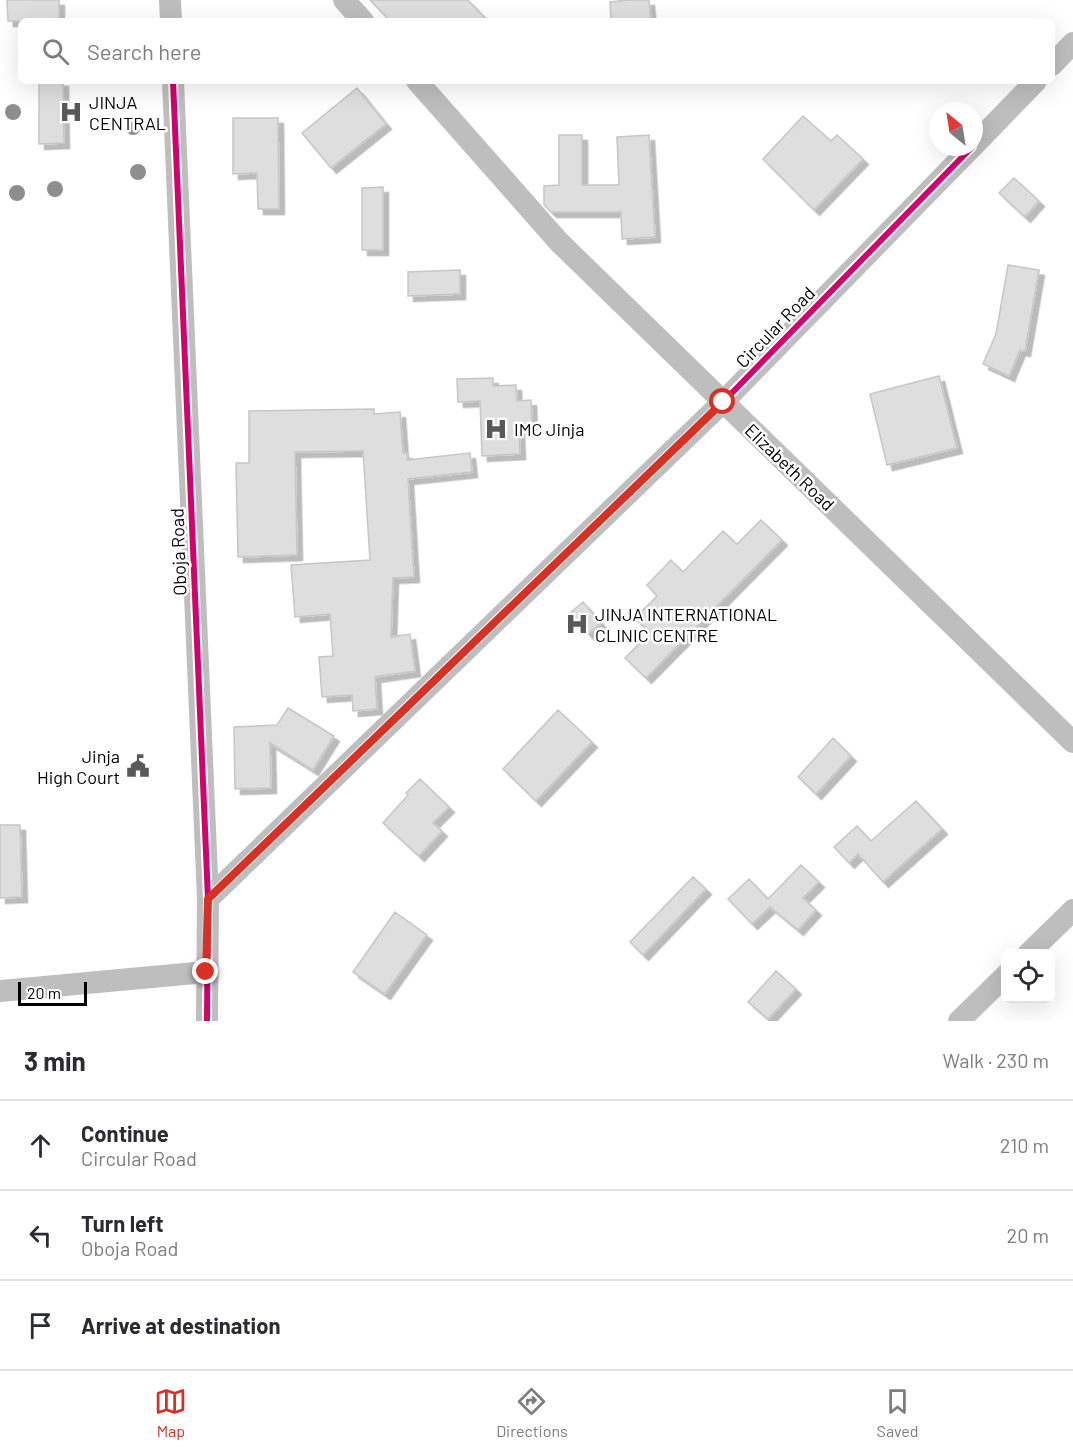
<!DOCTYPE html>
<html lang="en">
<head>
<meta charset="utf-8">
<style>
	:root { --surface:#fff; --page:#f2f2f3; --text:#2b2b33; --muted:#7c7c81; --line:#e1e1e2; --accent:#d93025 }
	body { margin:0; font-family:Barlow,sans-serif; background:var(--page); color:var(--text) }
	.controls { position:absolute; right:18px; bottom:18px; display:grid; overflow:hidden; border-radius:9px; box-shadow:0 6px 24px #0002 }
	.controls button { width:54px; height:54px; display:grid; place-items:center; padding:0; border:0; border-bottom:2px solid var(--line); background:var(--surface); color:var(--text); font:30px sans-serif }
	.compass { position:absolute; left:929px; top:102px; width:54px; height:54px; border-radius:50%; background:var(--surface); box-shadow:0 6px 24px #0002; rotate:330deg }
	.scale { position:absolute; left:18px; bottom:15px; width:69px; box-sizing:border-box; padding-left:6px; border:3px solid #000; border-top:0; font-size:16px; line-height:21px; white-space:nowrap; color:#000; -webkit-text-stroke:4px #fff; paint-order:stroke }
	.stop { position:absolute; width:18px; height:18px; margin:-14px; border:4px solid #d93025; border-radius:50%; background:#fff }
	.stop.end { background:#d93025; border-color:#fff; box-shadow:0 2px 6px #0008 }
	.list { margin:0; padding:0; list-style:none }
	h2 { display:flex; justify-content:space-between; align-items:center; height:78px; margin:0; padding:0 24px; font-size:26px }
	h2 small { font-size:20px; font-weight:400; color:var(--muted) }
	.list li { display:grid; grid-template-columns:39px 1fr auto; gap:18px; align-items:center; box-sizing:border-box; height:90px; padding:0 24px; border-top:2px solid var(--line) }
	.list b { display:block; font-size:22px; white-space:nowrap }
	.list p { margin:0; font-size:20px; white-space:nowrap; color:var(--muted) }
	.list em { font-size:20px; font-style:normal; color:var(--muted) }
	.icon { flex:none; width:33px; height:33px; fill:none; stroke:currentColor; stroke-width:2; stroke-linecap:round; stroke-linejoin:round }
	.map { position:relative; flex:none; width:1073px; height:1021px; overflow:hidden }
	.search { position:absolute; background:var(--surface); box-shadow:0 6px 24px #0002; left:18px; right:18px; top:18px; height:66px; display:flex; align-items:center; gap:15px; box-sizing:border-box; padding:0 21px; border-radius:9px; color:var(--muted); font-size:22px }
	.sheet { height:348px; background:var(--surface) }
	nav { display:flex; justify-content:space-around; align-items:center; box-sizing:border-box; height:84px; border-top:2px solid var(--line); background:var(--surface); font-size:16px; color:var(--muted) }
	nav a { display:grid; justify-items:center; gap:3px }
	nav .on { color:var(--accent) }
	.map>svg:first-child { display:block }
	.building { fill:#dedede; stroke:#c6c6c6; stroke-width:1.5; filter:url(#shadow) }
	.lines { fill:none; stroke-linecap:round; stroke-linejoin:round }
	.minor { stroke:#bebebe; stroke-width:22 }
	.cycleway-casing { stroke:#fff; stroke-width:10 }
	.cycleway { stroke:#d6006c; stroke-width:6 }
	.tree { fill:#8e8e8e }
	.route { stroke:#d93025; stroke-width:8 }
	.labels { text-anchor:middle; dominant-baseline:central; stroke-width:5; stroke-linejoin:round; paint-order:stroke }
	.poi-label { font-size:18px; fill:#000; stroke:#fff; text-anchor:start }
	.street-label { font-size:18px; fill:#000; stroke:#fff }
</style>
</head>
<body>
<div class="map">
<svg width="1073" height="1021" viewBox="0 0 1073 1021">
	<defs>
		<filter id="shadow"><feDropShadow dx="5.5" dy="5.5" stdDeviation="0" flood-color="#0004"/></filter>
	</defs>
	<rect width="100%" height="100%" fill="#fff"/>
	<path class="building" d="M7,0H59V21H8Z
		M370,0H468L488,21H390Z
		M629,0H649L651,21H611L610,2Z
		M39,81H63L64,143L39,144Z
		M357,88L386,124L331,168L302,133Z
		M803,116L831,141L837,135L863,159L814,210L763,159Z
		M233,118H278L279,209H258L257,173L233,174Z
		M559,135H582V185H619L617,137L649,135L655,237L622,239L621,212H551L544,205V186L559,185Z
		M1014,178L1039,201L1025,217L999,193Z
		M383,187V250H362V188Z
		M1008,265L1039,270L1025,351L1020,350L1009,376L983,364L996,334Z
		M460,270V294L408,296V272Z
		M939,376L957,448L887,465L870,394Z
		M493,378V386L516,385L517,401L531,400L532,424L519,425L520,454L482,456L480,401L458,402L457,379Z
		M374,409V414L400,412L403,453H407V460L470,453L472,472L408,479L414,577L393,578L391,637L410,634L415,671L375,677L377,709L353,711L352,695L322,697L319,657L333,656L330,614L295,617L291,565L370,560L363,451L295,452L297,555L238,557L236,463H249V411Z
		M761,520L782,540L646,678L625,658L650,633L635,618L657,596L647,585L671,560L683,572L723,531L737,544Z
		M583,602L601,623L588,634L570,613Z
		M288,708L334,736L313,770L270,743L271,788L235,789L234,727L277,725Z
		M558,710L592,742L536,801L503,769Z
		M833,738L851,756L816,794L798,777Z
		M420,779L449,807L433,823L442,831L419,856L383,823L408,795L406,793Z
		M916,801L942,829L883,882L858,854L849,863L834,847L857,826L871,841Z
		M0,825H20L22,897L0,898Z
		M801,865L819,882L803,898L816,910L798,930L770,907L752,924L728,899L749,879L768,899Z
		M693,877L706,889L643,955L630,942Z
		M395,912L427,935L385,994L353,972Z
		M776,971L796,989L768,1019L748,1002Z"/>
	<g class="lines">
		<path class="minor" d="M170,0L171,21
			M344,0L363,21
			M1052,65L1073,43
			M173,81L208,899L207,1021
			M417,81L559,242L1073,742
			M974,145L1036,81
			M208,899L723,402L972,147
			M1028,954L1073,910
			M0,991L206,972
			M959,1021L1006,975"/>
		<g class="cycleway-casing">
			<path id="cycleway" d="M173,81L208,899L207,1021
				M208,899L723,402L972,147"/>
		</g>
		<use href="#cycleway" class="cycleway"/>
	</g>
	<g class="tree">
		<circle cx="13" cy="112" r="8"/>
		<circle cx="133" cy="127" r="8"/>
		<circle cx="138" cy="172" r="8"/>
		<circle cx="55" cy="189" r="8"/>
		<circle cx="17" cy="193" r="8"/>
	</g>
	<g class="lines">
		<path class="route" d="M206,972L208,899L723,402"/>
	</g>
	<defs>
		<g id="hospital-bare" transform="scale(1.8)"><path d="M-5-5h3v3.5h4V-5h3V5h-3V1.5h-4V5h-3Z" fill="#595959" stroke="#fff" stroke-width="2.5" paint-order="stroke"/></g>
		<g id="civic-bare" transform="scale(1.8)"><path d="M-.6-6.5H3V-4.5H.6V-3L4-1V1h2V6H-6V1h2V-1L-.6-3ZM-1.2 2.5V6h2.4V2.5Z" fill="#595959" stroke="#fff" stroke-width="2.5" paint-order="stroke"/></g>
	</defs>
	<g fill-rule="evenodd">
		<use href="#hospital-bare" x="71" y="112"/>
		<use href="#hospital-bare" x="496" y="429"/>
		<use href="#hospital-bare" x="577" y="624"/>
		<use href="#civic-bare" x="138" y="766"/>
	</g>
	<g class="labels">
		<g class="poi-label">
			<text x="89" y="102">JINJA<tspan x="89" dy="21">CENTRAL</tspan></text>
			<text x="514" y="429">IMC Jinja</text>
			<text x="595" y="614">JINJA INTERNATIONAL<tspan x="595" dy="21">CLINIC CENTRE</tspan></text>
			<text x="120" y="756" text-anchor="end">Jinja<tspan x="120" dy="21">High Court</tspan></text>
		</g>
		<g class="street-label">
			<text transform="translate(775 327) rotate(-46)">Circular Road</text>
			<text transform="translate(790 467) rotate(44)">Elizabeth Road</text>
			<text transform="translate(178 552) rotate(-92)">Oboja Road</text>
		</g>
	</g>
</svg>
<div class="controls">
<button><svg class="icon" aria-label="locate" viewBox="0 0 24 24"><circle cx="12" cy="12" r="6"/><path d="M12 2v4M12 18v4M2 12h4M18 12h4"/></svg></button>
</div>
<svg class="compass" viewBox="-18 -18 36 36"><path d="M0-13l5 13h-10z" fill="#e53935"/><path d="M0 13l5-13h-10z" fill="#7c7c81"/></svg>
<div class="scale">20 m</div>
<div class="stop" style="left:723px;top:402px"></div>
<div class="stop end" style="left:206px;top:972px"></div>
<div class="search"><svg class="icon" aria-label="search" viewBox="0 0 24 24"><circle cx="10" cy="10" r="6"/><path d="M15 15l6 6"/></svg>Search here</div>
</div>
<section class="sheet">
<h2>3 min<small>Walk · 230 m</small></h2>
<ul class="list">
<li><svg class="icon" aria-label="ahead" viewBox="0 0 24 24"><path d="M12 20V5M6 11l6-6 6 6"/></svg><div><b>Continue</b><p>Circular Road</p></div><em>210 m</em></li>
<li><svg class="icon" aria-label="left" viewBox="0 0 24 24"><path d="M17 20v-9H6M10 6l-5 5 5 5"/></svg><div><b>Turn left</b><p>Oboja Road</p></div><em>20 m</em></li>
<li><svg class="icon" aria-label="arrive" viewBox="0 0 24 24"><path d="M6 21V4h12l-3 4 3 4H6"/></svg><div><b>Arrive at destination</b></div></li>
</ul>
</section>
<nav>
<a class="on"><svg class="icon" aria-label="map" viewBox="0 0 24 24"><path d="M3 6l6-2 6 2 6-2v14l-6 2-6-2-6 2zM9 4v14M15 6v14"/></svg>Map</a>
<a><svg class="icon" aria-label="directions" viewBox="0 0 24 24"><path d="M12 3l9 9-9 9-9-9zM9 14v-3h6M13 9l2 2-2 2"/></svg>Directions</a>
<a><svg class="icon" aria-label="saved" viewBox="0 0 24 24"><path d="M7 4h10v16l-5-4-5 4z"/></svg>Saved</a>
</nav>
</body>
</html>
